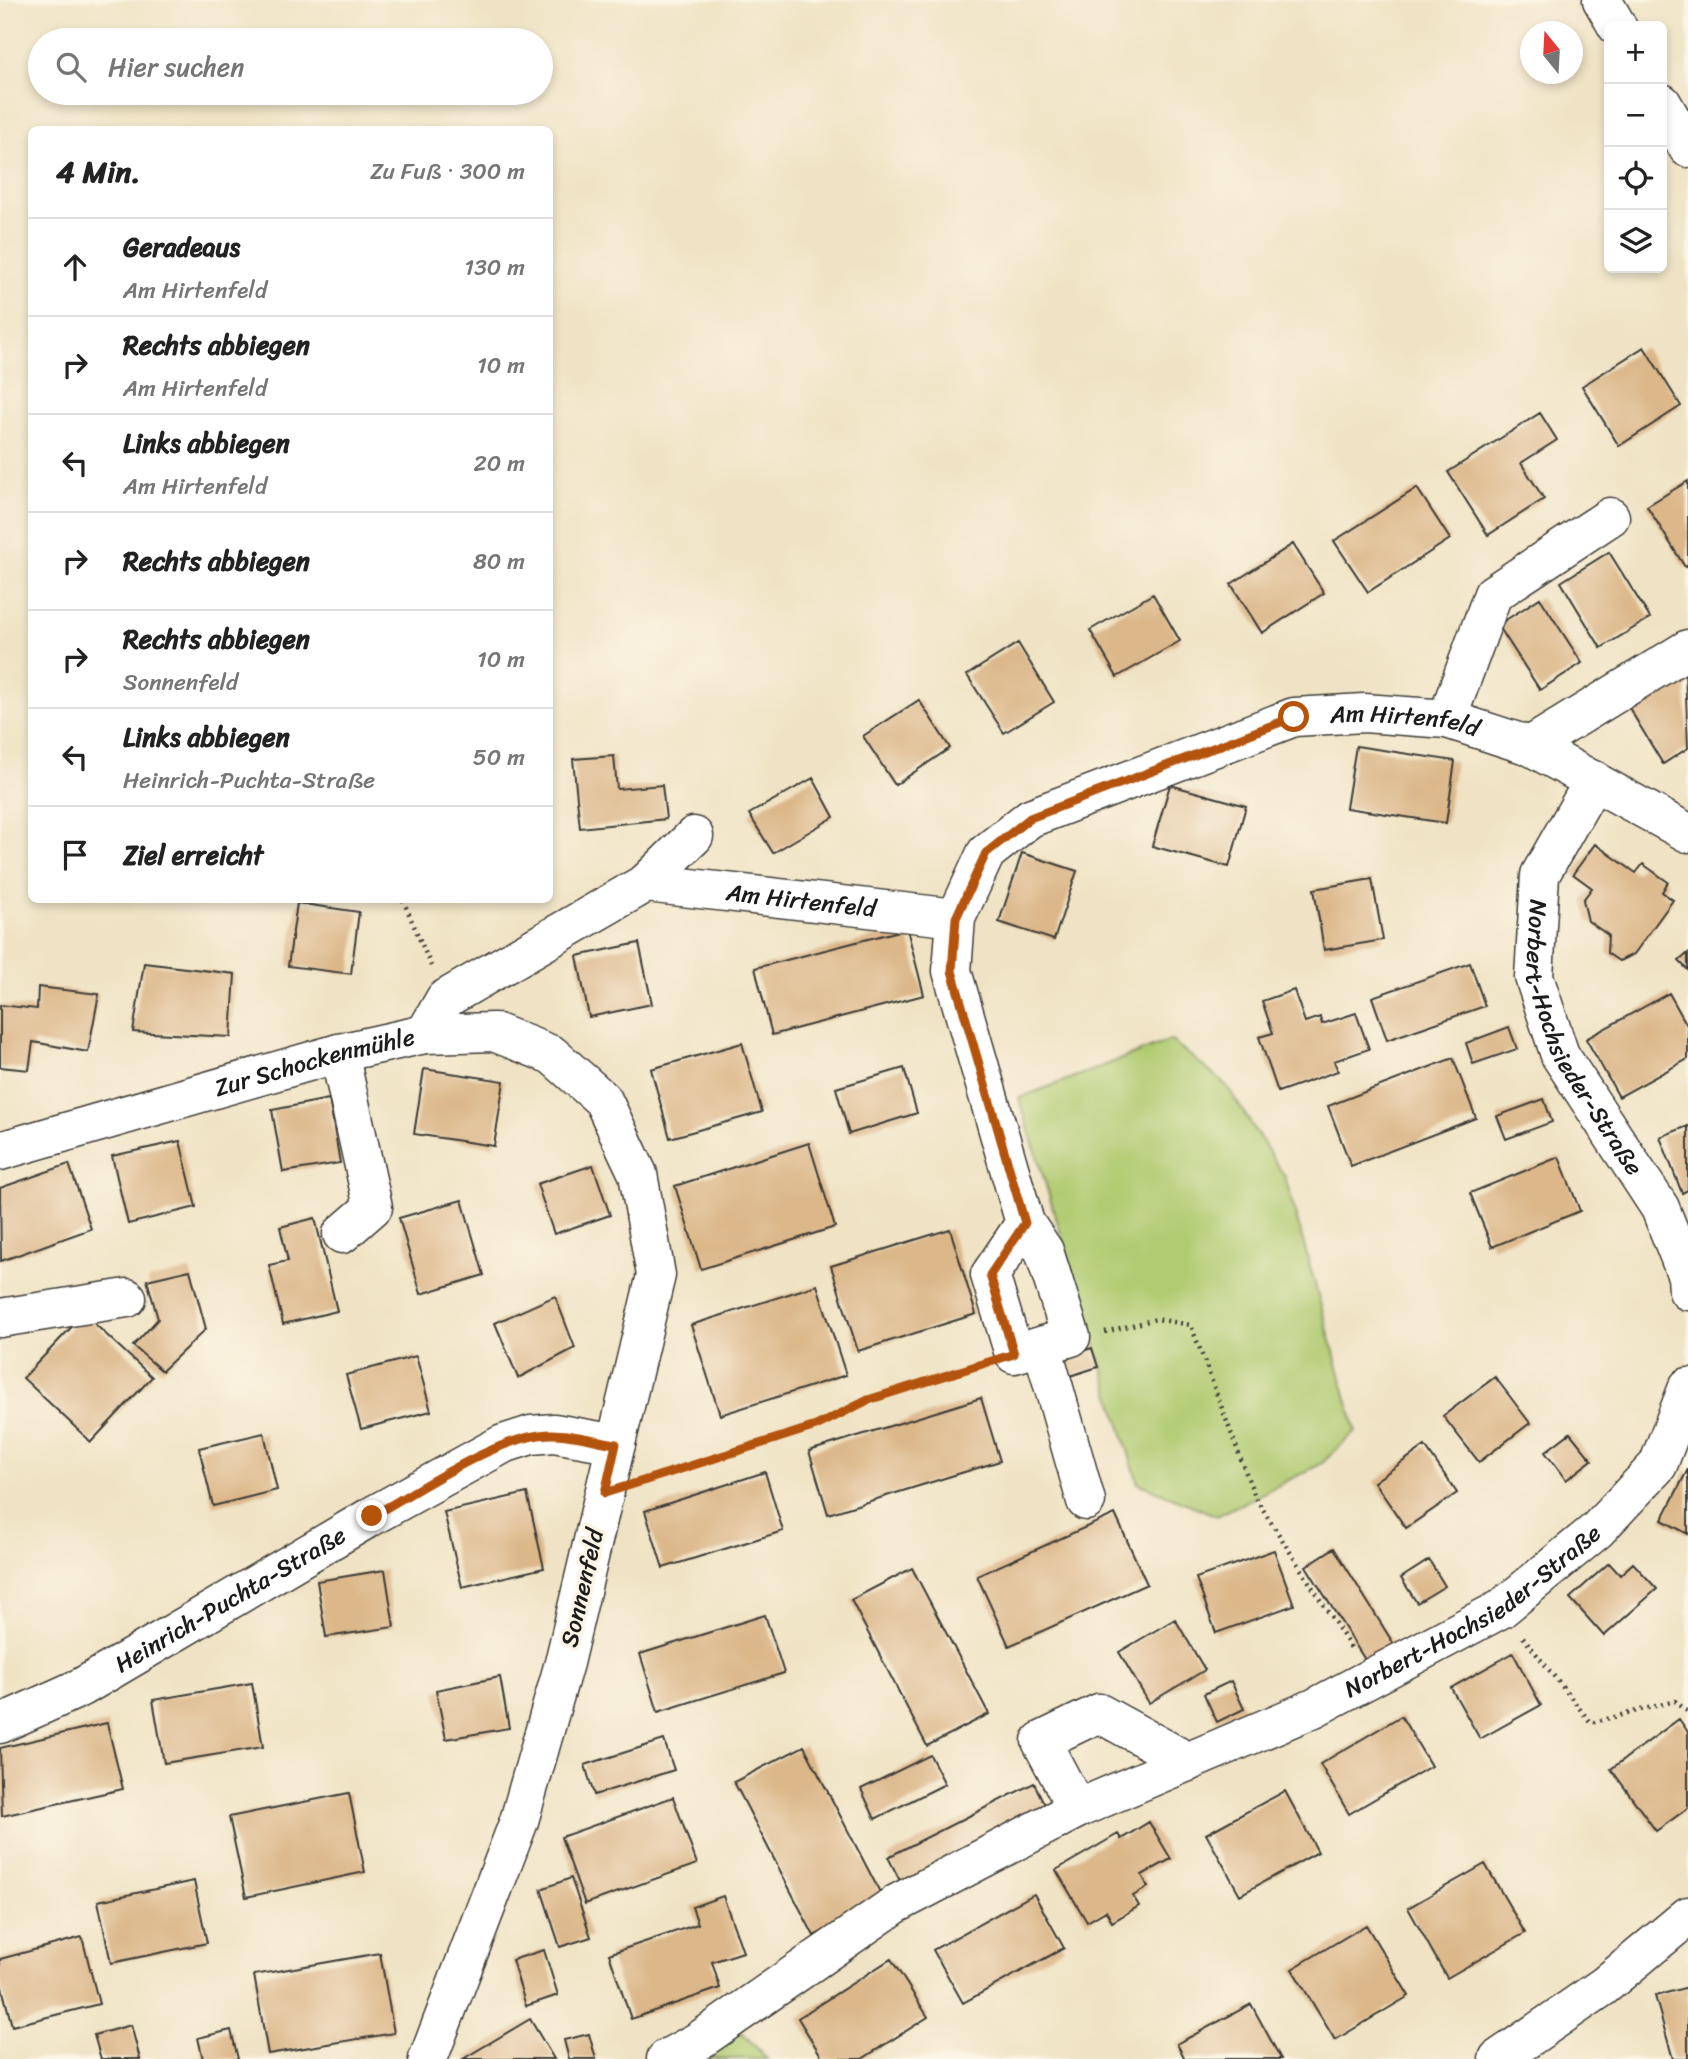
<!DOCTYPE html>
<html lang="de">
<head>
<meta charset="utf-8">
<style>
	:root { --surface:#fff; --page:#f2f2f2; --text:#222; --muted:#767676; --line:#e0e0e0 }
	body { margin:0; font-family:Sriracha,sans-serif; background:var(--page); color:var(--text) }
	.controls { position:absolute; right:21px; top:21px; display:grid; overflow:hidden; border-radius:10px; box-shadow:0 4px 10px #0003 }
	.controls button { width:63px; height:63px; display:grid; place-items:center; padding:0; border:0; border-bottom:2px solid var(--line); background:var(--surface); color:var(--text); font:35px sans-serif }
	.compass { position:absolute; left:1520px; top:21px; width:63px; height:63px; border-radius:50%; background:var(--surface); box-shadow:0 4px 10px #0003; rotate:342deg }
	.stop { position:absolute; width:21px; height:21px; margin:-16px; border:5px solid #b45309; border-radius:50%; background:#fff }
	.stop.end { background:#b45309; border-color:#fff; box-shadow:0 2px 7px #0008 }
	.list { margin:0; padding:0; list-style:none }
	h2 { display:flex; justify-content:space-between; align-items:center; height:91px; margin:0; padding:0 28px; font-size:30px }
	h2 small { font-size:23px; font-weight:400; color:var(--muted) }
	.list li { display:grid; grid-template-columns:46px 1fr auto; gap:21px; align-items:center; box-sizing:border-box; height:98px; padding:0 28px; border-top:2px solid var(--line) }
	.list b { display:block; font-size:26px; white-space:nowrap }
	.list p { margin:0; font-size:23px; white-space:nowrap; color:var(--muted) }
	.list em { font-size:23px; font-style:normal; color:var(--muted) }
	.icon { flex:none; width:38px; height:38px; fill:none; stroke:currentColor; stroke-width:2; stroke-linecap:round; stroke-linejoin:round }
	.map { position:relative; flex:none; width:1688px; height:2059px; overflow:hidden }
	.search { position:absolute; background:var(--surface); box-shadow:0 4px 10px #0003; left:28px; top:28px; width:525px; height:77px; display:flex; align-items:center; gap:18px; box-sizing:border-box; padding:0 24px; border-radius:38px; color:var(--muted); font-size:26px }
	.panel { position:absolute; background:var(--surface); box-shadow:0 4px 10px #0003; left:28px; top:126px; width:525px; height:777px; border-radius:10px }
	.map>svg:first-child { display:block }
	.green { fill:#b0cb71; stroke:#667446; stroke-width:2 }
	.building { fill:#dcb78a }
	.lines { fill:none; stroke-linecap:round; stroke-linejoin:round }
	.minor-casing { stroke:#3c3a35; stroke-width:41 }
	.path { stroke:#3c3a35; stroke-width:4.5; stroke-dasharray:2 5; stroke-linecap:butt }
	.minor { stroke:#fff; stroke-width:38 }
	.route { stroke:#b45309; stroke-width:9 }
	.labels { text-anchor:middle; dominant-baseline:central; stroke-width:7; stroke-linejoin:round; paint-order:stroke }
	.street-label { font-size:24px; fill:#1c1c1c; stroke:#fcf5e5 }
</style>
</head>
<body>
<div class="map">
<svg width="1688" height="2059" viewBox="0 0 1688 2059">
	<rect width="100%" height="100%" fill="#fcf5e5"/>
	<filter id="ink" filterUnits="userSpaceOnUse"><feTurbulence type="fractalNoise" baseFrequency=".0143" numOctaves="2"/><feDisplacementMap in="SourceGraphic" scale="14" xChannelSelector="R" yChannelSelector="G"/><feConvolveMatrix kernelMatrix="1 2 1 2 8 2 1 2 1" color-interpolation-filters="sRGB"/></filter>
	<filter id="wash" filterUnits="userSpaceOnUse"><feTurbulence type="fractalNoise" baseFrequency=".00686" numOctaves="4" result="noise"/><feDisplacementMap in="SourceGraphic" scale="28" xChannelSelector="R" yChannelSelector="G"/><feGaussianBlur stdDeviation="1.57" result="paint"/><feColorMatrix in="noise" values="0 0 0 0 0 0 0 0 0 0 0 0 0 0 0 0 0 1.4 0 .05"/><feComposite in="paint" operator="in"/></filter>
	<g filter="url(#wash)">
		<rect width="100%" height="100%" fill="#f0e3c5"/>
		<path class="green" d="M1171,1040L1226,1085L1285,1177L1356,1431L1321,1464L1217,1516L1138,1483L1019,1098Z
			M739,2029L767,2059H687Z"/>
		<g id="blocks">
			<path class="building" d="M1644,347L1681,406L1619,446L1582,386Z
				M1540,413L1557,440L1521,463L1544,499L1488,535L1448,472Z
				M1688,481V565L1685,567L1647,506Z
				M1417,488L1450,539L1368,592L1334,541Z
				M1293,544L1324,593L1262,633L1231,584Z
				M1609,552L1650,618L1601,648L1561,582Z
				M1153,594L1180,641L1117,677L1090,630Z
				M1540,598L1582,663L1540,690L1498,625Z
				M1018,643L1054,702L1004,733L967,675Z
				M1685,671L1688,748L1663,764L1628,706Z
				M919,700L950,748L895,785L863,736Z
				M1356,746L1455,761L1446,823L1346,808Z
				M614,756L617,789L662,785L666,819L580,828L573,759Z
				M813,778L834,817L773,853L749,814Z
				M1170,785L1246,806L1229,867L1152,846Z
				M1595,844L1636,873L1643,864L1668,882L1662,892L1673,900L1634,954L1619,961L1607,953L1608,935L1588,921L1583,900L1592,888L1573,874Z
				M1022,853L1077,871L1054,940L999,922Z
				M1372,879L1383,940L1324,950L1314,889Z
				M297,903L359,912L351,974L288,966Z
				M907,929L924,995L772,1035L755,968Z
				M639,943L652,1004L589,1017L577,956Z
				M1688,953V970L1679,961Z
				M144,963L235,974L231,1037L133,1032Z
				M1470,963L1485,1006L1387,1040L1372,997Z
				M38,987L99,994L88,1052L33,1042L29,1070L0,1067V1005L37,1009Z
				M1294,990L1305,1022L1320,1017L1322,1024L1356,1013L1369,1049L1334,1061L1338,1071L1278,1092L1259,1037L1273,1033L1262,1001Z
				M1669,993L1688,1027V1059L1619,1097L1586,1039Z
				M1509,1027L1517,1049L1473,1064L1466,1043Z
				M742,1043L762,1112L670,1138L651,1069Z
				M1453,1058L1476,1118L1351,1166L1328,1106Z
				M904,1068L917,1113L849,1134L836,1088Z
				M424,1069L504,1081L494,1146L414,1134Z
				M329,1099L340,1163L283,1172L272,1110Z
				M1544,1099L1552,1122L1506,1139L1497,1116Z
				M1688,1126V1190L1682,1193L1660,1137Z
				M180,1141L196,1207L128,1224L112,1156Z
				M809,1143L835,1227L701,1269L675,1186Z
				M1559,1157L1580,1211L1492,1247L1470,1193Z
				M69,1164L91,1229L1,1261L0,1188Z
				M593,1165L610,1215L554,1234L537,1184Z
				M462,1200L484,1275L421,1294L399,1218Z
				M315,1218L337,1311L283,1324L269,1265L288,1261L280,1227Z
				M950,1229L976,1314L858,1351L831,1266Z
				M190,1270L206,1329L162,1371L133,1346L158,1319L147,1280Z
				M817,1285L846,1375L720,1415L691,1325Z
				M555,1296L575,1348L518,1378L495,1323Z
				M84,1314L152,1377L91,1442L23,1378Z
				M1092,1348L1098,1367L1070,1376L1064,1357Z
				M416,1356L431,1411L361,1429L346,1375Z
				M1495,1377L1530,1423L1479,1462L1443,1416Z
				M981,1398L1000,1461L828,1514L809,1451Z
				M264,1433L277,1490L213,1506L199,1448Z
				M1570,1433L1592,1460L1566,1480L1545,1452Z
				M1425,1446L1457,1493L1406,1528L1374,1482Z
				M1688,1469V1534L1662,1520Z
				M765,1472L783,1531L663,1568L645,1511Z
				M527,1493L544,1568L462,1587L444,1512Z
				M1115,1514L1147,1584L1009,1646L977,1576Z
				M1334,1548L1395,1646L1367,1663L1306,1566Z
				M1274,1550L1294,1605L1216,1633L1196,1578Z
				M1429,1560L1445,1586L1417,1603L1401,1578Z
				M1609,1563L1620,1575L1633,1563L1657,1589L1604,1636L1570,1598Z
				M912,1568L989,1714L927,1746L851,1600Z
				M385,1570L394,1627L326,1637L317,1581Z
				M765,1615L784,1673L658,1712L640,1654Z
				M1175,1619L1205,1670L1149,1703L1119,1652Z
				M1513,1653L1541,1705L1480,1739L1451,1688Z
				M500,1677L509,1728L446,1739L436,1690Z
				M1231,1681L1244,1709L1217,1722L1204,1694Z
				M252,1683L263,1747L164,1763L153,1700Z
				M1401,1716L1431,1766L1349,1814L1320,1764Z
				M1679,1719L1688,1732V1808L1656,1831L1611,1769Z
				M107,1723L123,1789L2,1816L0,1748Z
				M664,1740L674,1770L594,1795L585,1765Z
				M804,1746L884,1900L814,1936L734,1782Z
				M930,1755L945,1784L875,1819L861,1789Z
				M1034,1783L1048,1811L902,1885L888,1857Z
				M1285,1791L1318,1852L1240,1895L1206,1834Z
				M349,1793L365,1872L246,1897L229,1817Z
				M673,1797L697,1864L585,1904L561,1837Z
				M1149,1822L1171,1859L1142,1875L1148,1887L1133,1896L1139,1906L1112,1922L1106,1911L1087,1922L1056,1870L1118,1834L1121,1839Z
				M1485,1864L1525,1933L1447,1978L1408,1908Z
				M571,1878L591,1937L560,1947L541,1889Z
				M194,1881L207,1943L111,1963L98,1901Z
				M1034,1894L1064,1948L963,2003L933,1950Z
				M723,1896L743,1952L712,1962L720,1988L631,2019L609,1954L698,1924L692,1907Z
				M1366,1925L1409,1996L1335,2040L1292,1969Z
				M82,1937L99,2004L12,2026L0,1980V1959Z
				M544,1950L558,1995L526,2006L512,1960Z
				M380,1953L394,2033L268,2054L254,1975Z
				M891,1959L928,2017L862,2059H823L798,2018Z
				M1688,1987V2059H1673L1655,1996Z
				M1251,2004L1281,2059H1185L1177,2044Z
				M530,2019L554,2059H463Z
				M131,2025L140,2059H101L94,2035Z
				M231,2030L238,2059H203L198,2038Z
				M589,2034L596,2059H569L564,2040Z"/>
		</g>
	</g>
	<g filter="url(#ink)">
		<use href="#blocks" fill-opacity="0" stroke="#3c3a35" stroke-width="2"/>
		<g class="lines">
			<g class="minor-casing">
				<g id="minor">
					<path d="M1602,0L1617,26"/>
					<path d="M1662,103L1688,148"/>
					<path d="M1447,719L1493,594L1610,517"/>
					<path d="M1530,746L1688,649"/>
					<path id="s1" d="M1594,780L1540,875L1534,977L1560,1055L1660,1208L1687,1276L1688,1291"/>
					<path id="s2" d="M646,883L956,918"/>
					<path d="M425,1034L445,999L646,883L694,836"/>
					<path d="M339,1053L373,1207L342,1234"/>
					<path id="s3" d="M0,1151L339,1053L425,1034L494,1032L552,1055L603,1100L638,1174L656,1275L564,1663L519,1821L428,2059"/>
					<path id="s4" d="M1025,1223L990,1275L1014,1354L1071,1337L1044,1251L1025,1223L952,971L956,918L986,853L1030,818L1294,717L1364,713L1447,719L1530,746L1688,833"/>
					<path d="M0,1318L127,1298"/>
					<path d="M1042,1346L1086,1501"/>
					<path id="s5" d="M0,1724L82,1687L372,1516L503,1444L531,1435L554,1433L616,1444"/>
					<path d="M1077,1809L1041,1741L1099,1713L1188,1762"/>
					<path id="s6" d="M666,2059L697,2042L896,1904L1077,1809L1314,1708L1501,1609L1597,1530L1658,1465L1688,1387"/>
					<path d="M1498,2059L1604,1986L1688,1916"/>
				</g>
			</g>
			<path class="path" d="M403,900L431,966
				M1105,1332L1156,1319L1191,1325L1255,1497L1351,1648
				M645,1480L816,1426L868,1400L980,1365
				M1523,1637L1591,1723L1675,1701L1688,1712"/>
			<use href="#minor" class="minor"/>
		</g>
	</g>
	<g class="lines" filter="url(#ink)">
		<path class="route" d="M372,1516C419,1490 500,1434 552,1434C573,1434 596,1441 616,1444L605,1493L816,1426L868,1400L1014,1354L990,1275L1025,1223L952,971L956,918L986,853L1030,818L1294,717"/>
	</g>
	<g class="labels">
		<g class="street-label">
			<text stroke="none"><textPath href="#s4" startOffset="1166">Am Hirtenfeld</textPath></text>
			<text stroke="none"><textPath href="#s2" startOffset="156">Am Hirtenfeld</textPath></text>
			<text stroke="none"><textPath href="#s1" startOffset="284">Norbert-Hochsieder-Straße</textPath></text>
			<text stroke="none"><textPath href="#s3" startOffset="327">Zur Schockenmühle</textPath></text>
			<text transform="translate(582 1588) rotate(-77)">Sonnenfeld</text>
			<text stroke="none"><textPath href="#s5" startOffset="262">Heinrich-Puchta-Straße</textPath></text>
			<text stroke="none"><textPath href="#s6" startOffset="926">Norbert-Hochsieder-Straße</textPath></text>
		</g>
	</g>
</svg>
<div class="controls">
<button>+</button>
<button>−</button>
<button><svg class="icon" aria-label="locate" viewBox="0 0 24 24"><circle cx="12" cy="12" r="6"/><path d="M12 2v4M12 18v4M2 12h4M18 12h4"/></svg></button>
<button><svg class="icon" aria-label="layers" viewBox="0 0 24 24"><path d="M12 4l9 5-9 5-9-5zM3 14l9 5 9-5"/></svg></button>
</div>
<svg class="compass" viewBox="-18 -18 36 36"><path d="M0-13l5 13h-10z" fill="#e53935"/><path d="M0 13l5-13h-10z" fill="#767676"/></svg>
<div class="stop" style="left:1294px;top:717px"></div>
<div class="stop end" style="left:372px;top:1516px"></div>
<div class="search"><svg class="icon" aria-label="search" viewBox="0 0 24 24"><circle cx="10" cy="10" r="6"/><path d="M15 15l6 6"/></svg>Hier suchen</div>
<section class="panel">
<h2>4 Min.<small>Zu Fuß · 300 m</small></h2>
<ul class="list">
<li><svg class="icon" aria-label="ahead" viewBox="0 0 24 24"><path d="M12 20V5M6 11l6-6 6 6"/></svg><div><b>Geradeaus</b><p>Am Hirtenfeld</p></div><em>130 m</em></li>
<li><svg class="icon" aria-label="right" viewBox="0 0 24 24"><path d="M7 20v-9h11M14 6l5 5-5 5"/></svg><div><b>Rechts abbiegen</b><p>Am Hirtenfeld</p></div><em>10 m</em></li>
<li><svg class="icon" aria-label="left" viewBox="0 0 24 24"><path d="M17 20v-9H6M10 6l-5 5 5 5"/></svg><div><b>Links abbiegen</b><p>Am Hirtenfeld</p></div><em>20 m</em></li>
<li><svg class="icon" aria-label="right" viewBox="0 0 24 24"><path d="M7 20v-9h11M14 6l5 5-5 5"/></svg><div><b>Rechts abbiegen</b></div><em>80 m</em></li>
<li><svg class="icon" aria-label="right" viewBox="0 0 24 24"><path d="M7 20v-9h11M14 6l5 5-5 5"/></svg><div><b>Rechts abbiegen</b><p>Sonnenfeld</p></div><em>10 m</em></li>
<li><svg class="icon" aria-label="left" viewBox="0 0 24 24"><path d="M17 20v-9H6M10 6l-5 5 5 5"/></svg><div><b>Links abbiegen</b><p>Heinrich-Puchta-Straße</p></div><em>50 m</em></li>
<li><svg class="icon" aria-label="arrive" viewBox="0 0 24 24"><path d="M6 21V4h12l-3 4 3 4H6"/></svg><div><b>Ziel erreicht</b></div></li>
</ul>
</section>
</div>
</body>
</html>
